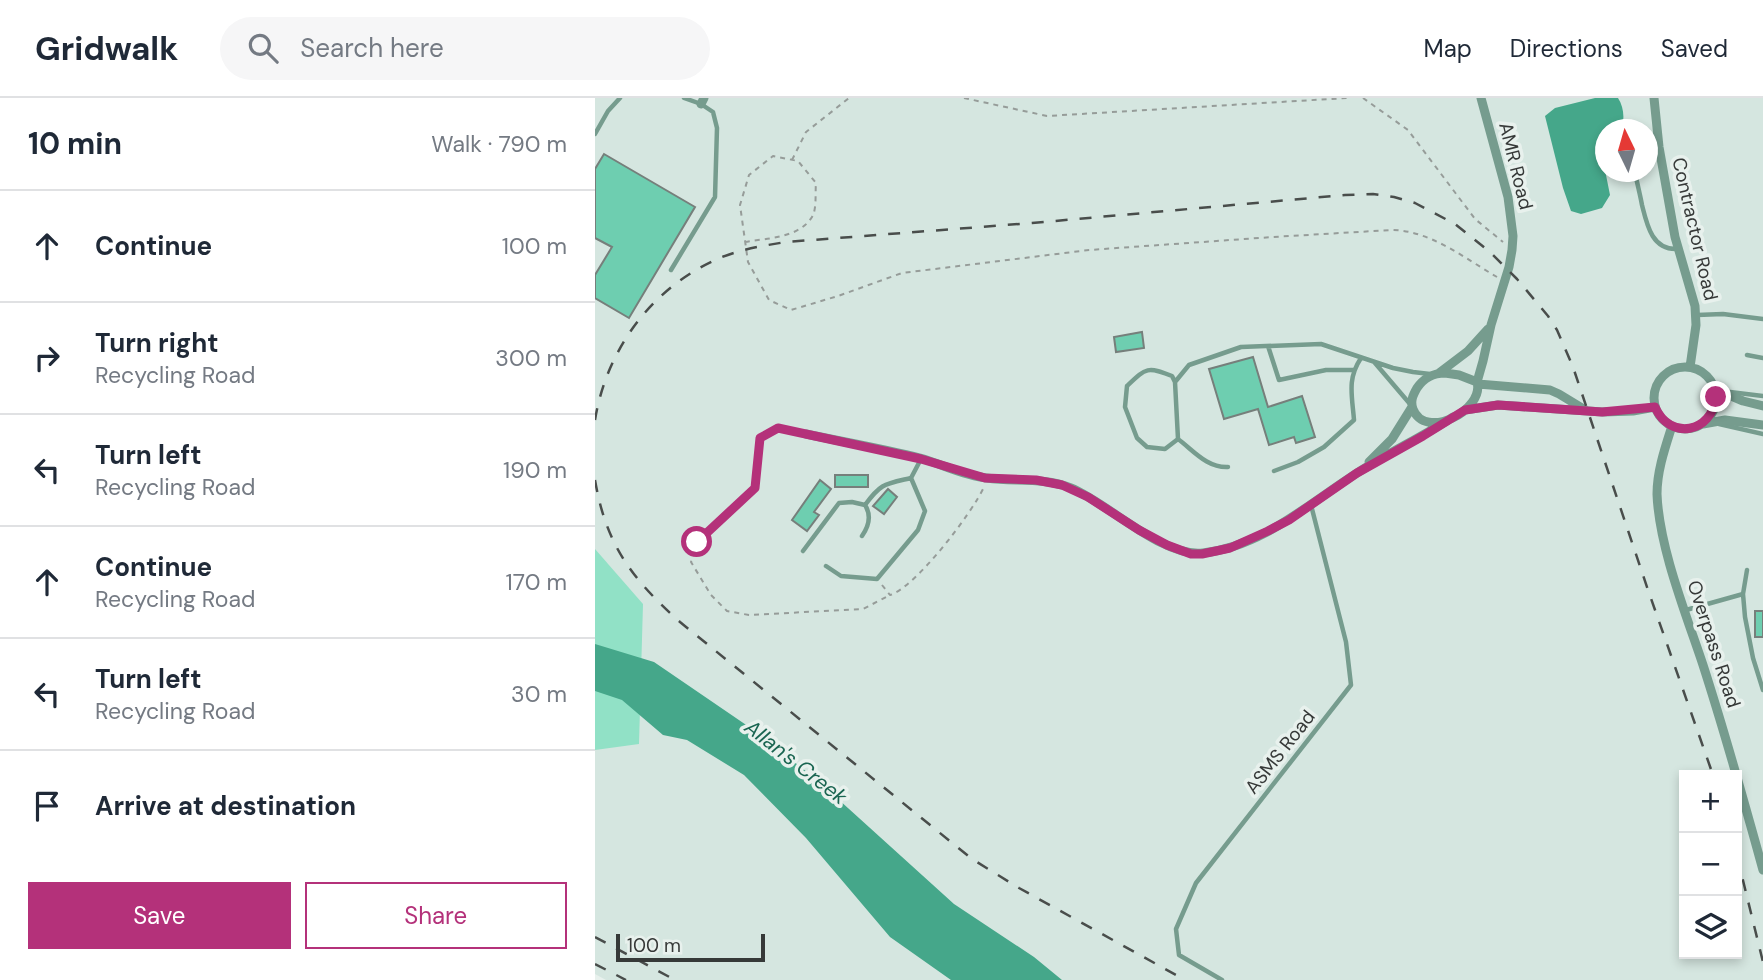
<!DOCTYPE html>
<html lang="en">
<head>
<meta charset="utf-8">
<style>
	:root { --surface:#fff; --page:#f6f6f7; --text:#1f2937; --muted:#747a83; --line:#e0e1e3; --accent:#b4317a }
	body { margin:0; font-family:"DM Sans",sans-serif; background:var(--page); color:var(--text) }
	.controls { position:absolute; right:21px; bottom:21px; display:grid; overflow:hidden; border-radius:0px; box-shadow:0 4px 10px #0003 }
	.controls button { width:63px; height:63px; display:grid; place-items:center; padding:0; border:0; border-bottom:2px solid var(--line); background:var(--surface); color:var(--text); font:35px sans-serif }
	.compass { position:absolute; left:1000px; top:21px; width:63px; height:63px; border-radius:50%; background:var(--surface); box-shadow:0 4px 10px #0003; rotate:355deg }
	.scale { position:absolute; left:21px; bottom:18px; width:149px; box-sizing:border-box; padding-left:7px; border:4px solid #363938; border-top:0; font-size:19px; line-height:24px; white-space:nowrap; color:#363938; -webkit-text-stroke:5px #e8f1ed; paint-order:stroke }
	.stop { position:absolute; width:21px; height:21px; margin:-16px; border:5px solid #b4317a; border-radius:50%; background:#fff }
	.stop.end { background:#b4317a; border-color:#fff; box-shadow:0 2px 7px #0008 }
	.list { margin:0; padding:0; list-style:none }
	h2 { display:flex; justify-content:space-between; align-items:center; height:91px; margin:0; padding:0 28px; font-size:30px }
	h2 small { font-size:23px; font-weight:400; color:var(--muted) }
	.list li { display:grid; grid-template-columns:46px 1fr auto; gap:21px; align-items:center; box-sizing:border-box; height:112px; padding:0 28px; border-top:2px solid var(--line) }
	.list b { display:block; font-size:26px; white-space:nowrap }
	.list p { margin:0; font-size:23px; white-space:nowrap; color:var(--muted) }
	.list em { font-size:23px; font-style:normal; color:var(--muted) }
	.actions { display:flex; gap:14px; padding:21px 28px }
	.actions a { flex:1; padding:16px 0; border:2px solid var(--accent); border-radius:0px; text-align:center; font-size:24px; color:var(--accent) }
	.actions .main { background:var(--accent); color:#fff }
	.icon { flex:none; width:38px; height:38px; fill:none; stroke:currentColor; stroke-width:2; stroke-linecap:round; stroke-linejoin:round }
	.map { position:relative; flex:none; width:1168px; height:882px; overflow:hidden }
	header { display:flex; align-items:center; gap:42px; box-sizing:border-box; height:98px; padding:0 35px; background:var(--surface); border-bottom:2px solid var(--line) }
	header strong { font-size:33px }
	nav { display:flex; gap:38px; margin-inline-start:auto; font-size:24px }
	.search { width:490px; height:63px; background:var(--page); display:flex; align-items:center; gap:18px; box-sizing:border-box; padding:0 24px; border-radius:38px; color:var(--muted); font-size:26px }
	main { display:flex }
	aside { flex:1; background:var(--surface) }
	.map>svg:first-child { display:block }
	.built { fill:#d5e6e0; fill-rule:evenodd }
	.green { fill:#91e1c6 }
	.water { fill:#45a78a }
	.building { fill:#6eceb0; stroke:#767f7b; stroke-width:2 }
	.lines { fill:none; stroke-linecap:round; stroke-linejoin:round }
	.path { stroke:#969c99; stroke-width:2; stroke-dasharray:5 5; stroke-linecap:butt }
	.lane { stroke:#769c8e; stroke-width:4.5 }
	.street { stroke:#769c8e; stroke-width:9 }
	.rail { stroke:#494d4b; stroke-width:2.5; stroke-dasharray:12 12; stroke-linecap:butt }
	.route { stroke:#b4317a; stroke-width:9 }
	.labels { text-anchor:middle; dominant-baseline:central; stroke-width:7; stroke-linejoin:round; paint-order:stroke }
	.street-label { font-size:19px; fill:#363938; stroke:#e8f1ed }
	.water-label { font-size:21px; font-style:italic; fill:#1a6551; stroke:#e8f1ed }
</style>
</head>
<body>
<header>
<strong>Gridwalk</strong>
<div class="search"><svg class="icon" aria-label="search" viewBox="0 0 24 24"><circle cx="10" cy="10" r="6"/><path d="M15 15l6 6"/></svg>Search here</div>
<nav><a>Map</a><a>Directions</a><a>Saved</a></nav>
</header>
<main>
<aside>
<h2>10 min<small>Walk · 790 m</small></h2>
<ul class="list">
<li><svg class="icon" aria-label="ahead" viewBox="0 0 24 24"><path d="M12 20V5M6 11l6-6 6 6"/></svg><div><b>Continue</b></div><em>100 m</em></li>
<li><svg class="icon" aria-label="right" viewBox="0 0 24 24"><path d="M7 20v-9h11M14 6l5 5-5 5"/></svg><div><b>Turn right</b><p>Recycling Road</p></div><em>300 m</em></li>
<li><svg class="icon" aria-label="left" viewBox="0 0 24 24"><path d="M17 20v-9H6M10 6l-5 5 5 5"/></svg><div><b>Turn left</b><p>Recycling Road</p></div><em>190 m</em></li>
<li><svg class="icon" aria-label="ahead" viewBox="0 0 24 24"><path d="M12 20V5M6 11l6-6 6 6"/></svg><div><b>Continue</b><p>Recycling Road</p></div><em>170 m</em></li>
<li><svg class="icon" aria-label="left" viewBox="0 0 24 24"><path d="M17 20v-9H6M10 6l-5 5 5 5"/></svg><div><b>Turn left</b><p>Recycling Road</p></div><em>30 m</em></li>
<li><svg class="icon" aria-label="arrive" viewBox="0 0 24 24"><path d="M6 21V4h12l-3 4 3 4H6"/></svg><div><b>Arrive at destination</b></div></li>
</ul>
<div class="actions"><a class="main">Save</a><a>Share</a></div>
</aside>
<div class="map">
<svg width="1168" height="882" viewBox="0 0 1168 882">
	<rect width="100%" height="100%" fill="#e8f1ed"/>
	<path class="built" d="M0,0H1168V882H11L0,876ZM1010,32H1052V74H1010ZM1089,677H1142V856H1089Z"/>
	<path class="green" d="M0,451L48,506L44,646L0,652Z"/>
	<path class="water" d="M1000,0H1023C1029,9 1030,22 1026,31L1010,32L1009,67L1015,97L1007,110L986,116L976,113L968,90L950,18L960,10Z
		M0,546L59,564L160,633L222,682L359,806L439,859L467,882H356L295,839L211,740L149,677L92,642L68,637L27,602L0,593Z"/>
	<path class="building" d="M9,56L100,109L34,220L0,200V177L17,149L0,140V71Z
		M547,234L549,250L521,254L519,239Z
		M658,259L673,309L707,298L720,339L701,345L699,339L674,347L663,311L629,321L614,271Z
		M240,377H273V389H240Z
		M225,382L236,391L219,414L224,417L212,433L197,422Z
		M293,391L302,399L289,416L278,408Z
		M1160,513H1168V539H1160Z"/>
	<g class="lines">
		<path class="path" d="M369,0L452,18L752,0
			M768,0L813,32L880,121L908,144
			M197,62L211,34L254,0
			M150,144C173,140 204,140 217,119C222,111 220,95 221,85L203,63L178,58L154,77L145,107L153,164L174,202L196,212L243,198L307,175L494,152L678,139L796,132C835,132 869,160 902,179
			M203,334L183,330L165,340L160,390L124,425L102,444L96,464L116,497L132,513L154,517L268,511L295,497
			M287,487L295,497C321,489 377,415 389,389"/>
		<path class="lane" d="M0,36L13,13L25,0
			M1052,53L1064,49
			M1040,74C1042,85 1045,96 1047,107C1052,127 1057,152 1082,151
			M76,172L120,99L122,30L118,14L106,6L89,0
			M1102,217L1128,216L1168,221
			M673,248L684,282L731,272H758
			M1152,257L1168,260
			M780,265L815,306
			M580,284L577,278C552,268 551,270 532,288L530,309L542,340L552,349L570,351L583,341L580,284L594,267L646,249L726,246L798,270L818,274L835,276
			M1135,294L1168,298
			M1124,326L1168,336
			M583,341C599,353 612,370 633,369
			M679,373L703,364L729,349L759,322C757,297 752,281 766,260
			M267,438C274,428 277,418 270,407
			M208,453L244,405L257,404L270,407C286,385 290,386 316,380
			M231,468L246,478L282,481L323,432L330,413L316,380L326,361
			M1148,496L1150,519L1158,560L1168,592
			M1091,512L1148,496L1152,472
			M627,882L584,857L581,831L601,785L756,587L751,544L716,407"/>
		<path class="street" d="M1059,0L1064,49L1080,139L1100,208L1101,227L1095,269
			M106,6L109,0
			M1059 300a31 31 0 1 1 62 0a31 31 0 1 1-62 0Z
			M844,275L873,253L893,231
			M850,275L864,277L882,284C890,312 830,343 818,311C815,303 818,297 822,290C828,281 838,275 850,275Z
			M882,284L888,263L896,227L914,169L917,152L918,138L913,99L886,0
			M883,286L955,292L964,296L992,313
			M1120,291L1148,303L1168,308
			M870,312L903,307L1008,314L1038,313L1060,309
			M1108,326L1130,322L1168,327
			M1077,328C1070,350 1062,373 1062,396C1064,449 1091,516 1108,567C1130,635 1149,703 1168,772
			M211,336C249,344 288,351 325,360C347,366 369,378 392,380C420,384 448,379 476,390C513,405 568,460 608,455C667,449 713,406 762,375C793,355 827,339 858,319
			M774,364L797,341L817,309"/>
		<path class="rail" d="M0,322C11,254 54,193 118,163C141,152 166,148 191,144L437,125L750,97L778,96L799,99L820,105L860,126L895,154L922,181L953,218L962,232L978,269L1053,492L1118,677
			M0,382C11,447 37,481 85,524L377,761L424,790L590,882
			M1142,758L1168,864
			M0,839L80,882
			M0,866L31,882"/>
	</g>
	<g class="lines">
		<path class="route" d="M102,444L160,390L165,340L183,330L326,361L390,380L441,382L467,387L493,399L544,432L572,447L596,456H607L635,450L673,433L694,422L762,375L828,338L870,312L903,307L1007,314L1060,309C1075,343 1117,335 1121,299"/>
	</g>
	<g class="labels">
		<g class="street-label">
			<text transform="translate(921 68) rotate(76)">AMR Road</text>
			<text transform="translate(1100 131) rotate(77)">Contractor Road</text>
			<text transform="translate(1119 546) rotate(72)">Overpass Road</text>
			<text transform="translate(685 654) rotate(-52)">ASMS Road</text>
		</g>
		<g class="water-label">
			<text transform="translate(201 664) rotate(38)">Allan's Creek</text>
		</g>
	</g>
</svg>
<div class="controls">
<button>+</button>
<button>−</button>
<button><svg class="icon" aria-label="layers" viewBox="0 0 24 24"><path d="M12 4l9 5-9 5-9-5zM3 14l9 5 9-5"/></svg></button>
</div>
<svg class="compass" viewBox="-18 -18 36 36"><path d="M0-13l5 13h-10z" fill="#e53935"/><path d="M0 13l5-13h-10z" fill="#747a83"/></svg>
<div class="scale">100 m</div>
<div class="stop" style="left:102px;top:444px"></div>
<div class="stop end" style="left:1121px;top:299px"></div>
</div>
</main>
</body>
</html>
